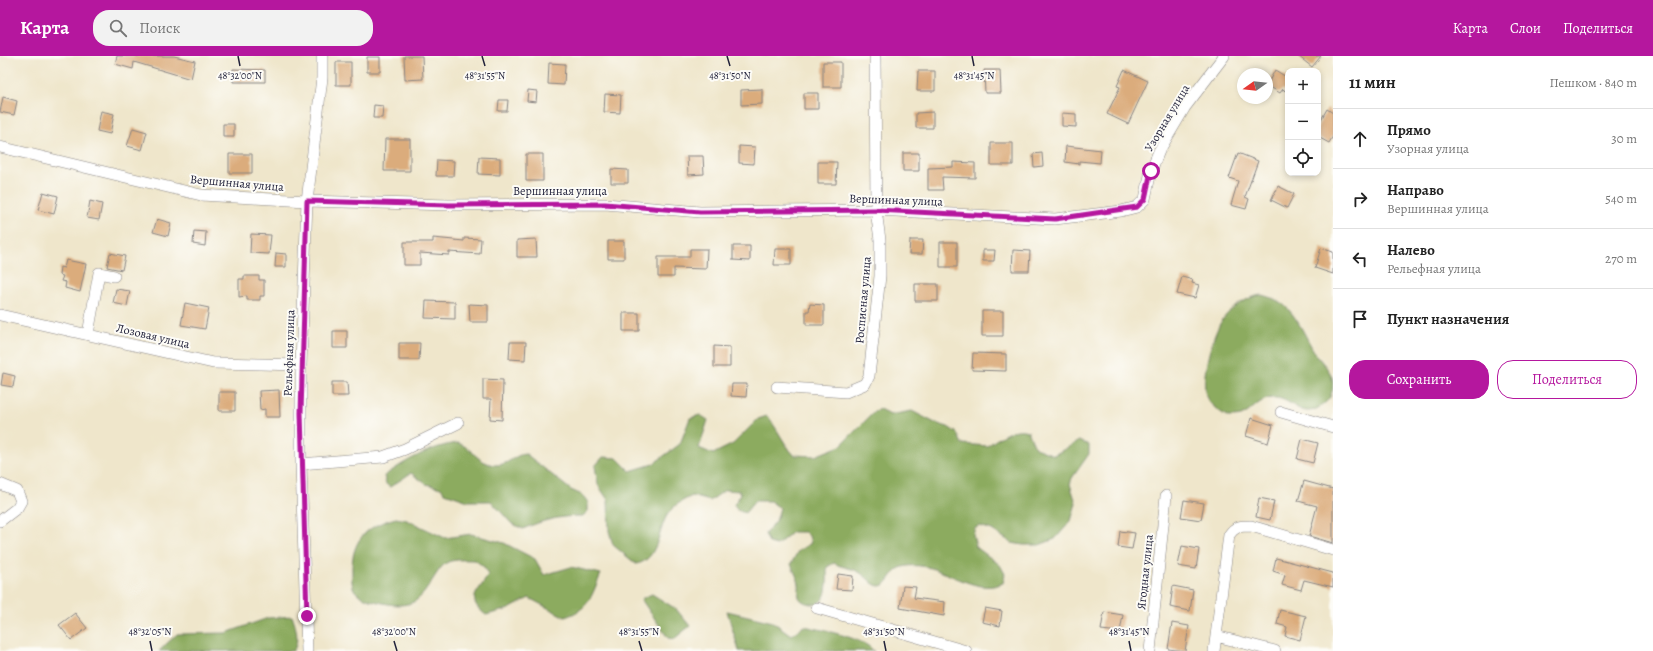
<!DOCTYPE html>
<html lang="ru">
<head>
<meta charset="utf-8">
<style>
	:root { --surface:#fff; --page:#f2f2f2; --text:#222; --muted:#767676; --line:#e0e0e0; --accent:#b5179e }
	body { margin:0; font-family:Alegreya,serif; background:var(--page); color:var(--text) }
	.controls { position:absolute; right:12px; top:12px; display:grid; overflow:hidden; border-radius:8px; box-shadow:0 2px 6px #0003 }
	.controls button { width:36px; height:36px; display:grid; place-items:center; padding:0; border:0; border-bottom:1px solid var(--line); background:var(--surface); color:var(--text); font:20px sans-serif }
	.compass { position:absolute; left:1237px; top:12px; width:36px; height:36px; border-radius:50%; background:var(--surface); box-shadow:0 2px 6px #0003; rotate:255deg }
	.stop { position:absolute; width:12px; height:12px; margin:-9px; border:3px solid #b5179e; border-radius:50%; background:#fff }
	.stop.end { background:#b5179e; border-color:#fff; box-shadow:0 1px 4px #0008 }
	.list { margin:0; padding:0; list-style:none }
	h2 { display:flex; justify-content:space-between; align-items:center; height:52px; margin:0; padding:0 16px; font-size:17px }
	h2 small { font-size:13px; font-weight:400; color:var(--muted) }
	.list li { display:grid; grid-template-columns:26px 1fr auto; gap:12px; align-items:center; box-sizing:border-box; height:60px; padding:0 16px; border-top:1px solid var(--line) }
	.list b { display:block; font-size:15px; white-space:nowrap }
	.list p { margin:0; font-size:13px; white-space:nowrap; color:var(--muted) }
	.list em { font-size:13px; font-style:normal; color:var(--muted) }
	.actions { display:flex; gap:8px; padding:12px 16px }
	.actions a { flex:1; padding:9px 0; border:1px solid var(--accent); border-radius:16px; text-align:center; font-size:14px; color:var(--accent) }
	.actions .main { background:var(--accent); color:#fff }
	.icon { flex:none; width:22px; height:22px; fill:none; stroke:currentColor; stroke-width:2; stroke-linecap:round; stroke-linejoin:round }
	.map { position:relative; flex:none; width:1333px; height:595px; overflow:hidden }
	header { display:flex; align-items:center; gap:24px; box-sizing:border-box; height:56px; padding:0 20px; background:var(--accent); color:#fff }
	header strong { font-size:19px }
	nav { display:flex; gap:22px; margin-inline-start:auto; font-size:14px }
	.search { width:280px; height:36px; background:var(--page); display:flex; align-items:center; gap:10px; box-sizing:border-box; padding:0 14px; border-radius:16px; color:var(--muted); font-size:15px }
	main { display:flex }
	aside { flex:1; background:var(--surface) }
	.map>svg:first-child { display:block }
	.forest { fill:#8cab5f; stroke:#57664d }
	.building { fill:#dbac7c }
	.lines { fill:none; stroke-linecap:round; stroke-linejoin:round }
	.street-casing { stroke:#888483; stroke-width:12 }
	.street { stroke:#fff; stroke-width:11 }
	.route { stroke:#b5179e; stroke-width:5 }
	.ticks { fill:none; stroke:#22223b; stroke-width:1.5 }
	.labels { text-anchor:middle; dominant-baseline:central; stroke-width:4; stroke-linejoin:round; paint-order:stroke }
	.street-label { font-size:12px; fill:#22223b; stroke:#fdfcf7 }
	.ticks-label { font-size:10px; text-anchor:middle; fill:#22223b; stroke:#fdfcf7; stroke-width:4; stroke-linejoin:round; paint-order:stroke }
</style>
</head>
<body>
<header>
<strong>Карта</strong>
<div class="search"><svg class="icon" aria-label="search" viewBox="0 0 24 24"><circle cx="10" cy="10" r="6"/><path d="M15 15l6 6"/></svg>Поиск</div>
<nav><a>Карта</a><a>Слои</a><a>Поделиться</a></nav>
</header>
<main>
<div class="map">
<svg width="1333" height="595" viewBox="0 0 1333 595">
	<rect width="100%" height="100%" fill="#fdfcf7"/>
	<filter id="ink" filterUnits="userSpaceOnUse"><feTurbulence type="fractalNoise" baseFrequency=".025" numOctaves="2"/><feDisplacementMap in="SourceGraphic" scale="8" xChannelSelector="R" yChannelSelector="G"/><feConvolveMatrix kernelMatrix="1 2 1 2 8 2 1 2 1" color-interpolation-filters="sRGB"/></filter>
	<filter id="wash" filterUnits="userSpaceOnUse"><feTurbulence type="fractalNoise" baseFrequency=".012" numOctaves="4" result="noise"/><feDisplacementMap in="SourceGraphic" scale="16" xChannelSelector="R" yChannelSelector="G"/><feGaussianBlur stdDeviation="0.9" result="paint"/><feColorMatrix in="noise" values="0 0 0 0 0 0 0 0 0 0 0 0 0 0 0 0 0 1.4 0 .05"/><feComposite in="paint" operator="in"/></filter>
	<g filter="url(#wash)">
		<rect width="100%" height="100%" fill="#efe6cb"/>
		<path class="forest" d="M1261,239C1271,241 1281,245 1288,253C1300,266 1306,282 1315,297C1320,305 1330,313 1332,322C1333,330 1333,339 1327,345C1301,370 1294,340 1272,342C1258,343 1252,356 1241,360C1237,361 1232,361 1228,361C1222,357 1214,352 1209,346C1197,330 1212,278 1223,263C1231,252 1247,241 1261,239Z
			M880,353L890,359L912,355L935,367L948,371L957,377L962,388L987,390C999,382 1013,370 1028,375L1035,392L1054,399L1079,385L1089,389V398L1072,422L1070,428L1076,447L1071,465L1055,483L1039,489H1023L1012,487L992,474L980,470L975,472L973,479L976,491L1000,509L1005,518L1003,527C979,539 950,516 927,511C917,509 901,508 895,516C890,521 888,529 880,530C873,530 868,522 862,518C854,512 843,512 834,507L827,511C827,522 830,549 812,548C808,548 803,546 801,544C796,539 800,534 799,528C798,521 793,515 791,508L798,495L811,487L809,480L805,476H792L777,489L769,487L765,478L776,465L780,452L770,445H755L745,457L737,454L734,448L741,438L740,435L725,434L710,445L692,440C682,445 672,450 666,461C658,477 657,505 636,508L613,489L609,475L608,444L598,429L595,410L603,401L617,402L630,415L653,408L680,388L690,362L700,359L708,364L699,392L713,398L733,388L758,363L767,360C778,373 783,387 794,399L815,400L840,390L875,355Z
			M457,387C471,390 477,407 494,409C509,410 514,398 526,398L571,434L582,439L588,446V455L583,460C560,460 543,464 523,473L511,467L491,445H468L445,437L441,432L426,428L411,417L390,431L386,428L384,420C407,404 429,391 457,387Z
			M396,462L407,464L445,482L471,478L504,487L535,503L544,519L571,511L601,518C591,540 590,553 565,561L529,542L509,553L486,559C464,542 479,537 488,519L484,511L475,504C467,504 455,503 448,506C443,508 440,513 437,517C423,538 419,553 388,548C378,546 365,544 357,537C351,532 352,524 352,517C351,485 365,470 396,462Z
			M652,538L676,553L690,570L674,583L668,582L641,543Z
			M727,555L773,566L791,579L804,570C822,574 862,581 874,595H739Z
			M292,560C296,570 300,586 293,595H159L177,578L226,577L268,562Z"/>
		<g id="blocks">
			<path class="building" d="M117,0H174L195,5L191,23L134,6L133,13L115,8Z
				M404,0H422L423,23L405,24Z
				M1298,0H1321L1312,11Z
				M367,1H380V16H367Z
				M336,6H351V29H336Z
				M823,6H841V31H823Z
				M549,7L565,8L564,29L548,28Z
				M233,13L265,14V26H233Z
				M984,14H1000L1001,37H985Z
				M1124,14L1148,25L1128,68L1107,58L1120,31L1117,30Z
				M1275,14L1288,22V30L1285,35L1283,33L1280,37L1267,29Z
				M918,15H935V35H917Z
				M762,33V48L741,49V34Z
				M528,34L537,35L536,46L527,45Z
				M804,37H818V53H804Z
				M605,38L621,39L620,57L604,56Z
				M3,41L17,45L14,59L0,56Z
				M499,44H508L507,55H498Z
				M374,49L383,50L382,62H373Z
				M1327,53L1333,57V80L1329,87L1318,81V69Z
				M101,55L114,58L110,78L97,75Z
				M933,56V72H916V57Z
				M1062,57L1076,58V71L1062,70Z
				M223,68H234V81H223Z
				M133,72L147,76L142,94L127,90Z
				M385,83H410V115H384Z
				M991,87H1013V109H991Z
				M739,90L755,91L754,108L739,107Z
				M1066,90L1101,94L1100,107L1079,105V108L1065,106Z
				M903,97H919V115H903Z
				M1042,97L1043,110L1034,111L1033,98Z
				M1238,97L1258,105L1245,141L1249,143L1246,153L1231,149L1238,125L1229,122Z
				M229,98H252V117H229Z
				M526,98H543V125H526Z
				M687,100H703L704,118L688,119Z
				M479,101L500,102V119L478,118Z
				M437,104L454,105L453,120H436Z
				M818,106H837L836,128H818Z
				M953,106L975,107V122L942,121L943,134H928V112L953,111Z
				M611,113L628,114V127H611Z
				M1278,130L1294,138L1287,152L1271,144Z
				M43,136L58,140L54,158L38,154Z
				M90,145L102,148L99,164L87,162Z
				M157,163L171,167L168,180L153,176Z
				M194,175L206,176L205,190L193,188Z
				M251,178L271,179L269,198L250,197Z
				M433,182L464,185V182L481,183L480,198L449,196V199L420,197V209H404V186H433Z
				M536,183L537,201H517V184Z
				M910,184H923L922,198H909Z
				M608,185H624V203H608Z
				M940,186H957V211H940Z
				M733,190H750V205L733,204Z
				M1321,192L1333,196V218L1315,212Z
				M690,193H707L706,213L674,212V221H658V201H690Z
				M775,193H791V209H774Z
				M983,194H995L994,205H983Z
				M1013,194L1030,195L1029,215H1012Z
				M110,197L125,200L122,214L107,211Z
				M276,197L286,198V211H275Z
				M66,204L86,208L80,236L65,232L66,226L61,225L63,220L59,219L60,211L64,212Z
				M244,220H259V224H264V240H260V244H247V240L239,241V223H244Z
				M1182,221L1193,224L1192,227L1199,229L1195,242L1177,238Z
				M915,228H938V245H915Z
				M116,233L130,235L127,250L113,247Z
				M426,245L455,246V263L425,262Z
				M185,247L209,252L205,273L181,269Z
				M469,248L488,249V266H470Z
				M810,248L824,249V269H806V255H809Z
				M982,255H1003V280H982Z
				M623,257H639V275H623Z
				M333,275H347V292H333Z
				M510,286H526L525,304L509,303Z
				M399,287H420L419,304H399Z
				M714,290L730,291V311H714Z
				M973,297L1006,298V315L972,314Z
				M3,317L15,320L13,331L1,329Z
				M483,323L503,324L502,364L490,363L491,343H483Z
				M332,326H347L348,340H332Z
				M732,328H747L746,341L731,340Z
				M279,334L280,361H265V353L260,354L259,335Z
				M219,336H235V355H219Z
				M1251,362L1273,369L1268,387L1246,380Z
				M1302,383L1318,387L1313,407L1297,403Z
				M1304,425L1333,433V487L1309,480L1317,450L1298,445Z
				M1259,442L1274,445L1270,464L1256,461Z
				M1184,444L1204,447L1201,464L1181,461Z
				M1120,475L1135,477L1132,493L1118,491Z
				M1182,490L1199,493L1196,513L1178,510Z
				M1276,502L1333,517V531L1304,524L1301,534L1282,529L1285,519L1273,515Z
				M838,518L853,520L852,534L836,533Z
				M903,530L916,531L914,542L945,546L944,560L900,552Z
				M1173,530L1193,534L1190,555L1170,551Z
				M985,552L1002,555L1000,570L982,566Z
				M1280,554L1306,560L1300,584L1285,580L1287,571L1277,568Z
				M1104,556L1123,559L1120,576L1101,574Z
				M75,557L87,572L71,584L59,569Z
				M1172,567L1189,570L1185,595L1168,593Z"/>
		</g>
	</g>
	<g filter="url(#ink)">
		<use href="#blocks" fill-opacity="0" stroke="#888483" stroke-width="1"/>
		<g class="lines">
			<g class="street-casing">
				<path id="street" d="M0,91L201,139L307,145L449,149L605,148L700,156L876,154L1055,163L1121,155L1137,151L1145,143L1151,115L1159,95L1185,51L1224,0
					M0,259L213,307L301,309
					M88,278L99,217L114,220
					M777,331L846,336L865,328L869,320L880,220V184L876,154L875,0
					M1281,356L1333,371
					M301,408L383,401L405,393L458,367
					M0,428L17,435L21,445L17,452L0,465
					M817,552L966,595
					M1216,580L1229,479C1235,470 1240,470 1251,470L1333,494
					M307,595L301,408V309L307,145L322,22V0
					M1150,595L1166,440
					M1214,595L1216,580L1275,595"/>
			</g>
			<use href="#street" class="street"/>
		</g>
	</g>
	<g class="lines" filter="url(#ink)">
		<path class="route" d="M307,560L301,357L307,145L449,149L605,148L700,156L876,154L1055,163L1137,151L1145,143L1151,115"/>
	</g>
	<path class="ticks" d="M238,0L240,10M482,0L485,10M727,0L730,10M972,0L974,10M150,585L152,595M394,585L397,595M639,585L642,595M884,585L886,595M1129,585L1131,595"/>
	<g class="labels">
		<g class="street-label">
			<text transform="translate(1167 62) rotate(-59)">Узорная улица</text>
			<text transform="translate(237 127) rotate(5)">Вершинная улица</text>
			<text x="560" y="135">Вершинная улица</text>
			<text transform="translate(896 144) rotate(2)">Вершинная улица</text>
			<text transform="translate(863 244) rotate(-85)">Росписная улица</text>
			<text transform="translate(153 280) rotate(13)">Лозовая улица</text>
			<text transform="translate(289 297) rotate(-88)">Рельефная улица</text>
			<text transform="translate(1145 516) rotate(-84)">Ягодная улица</text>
		</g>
	</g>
	<g class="ticks-label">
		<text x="240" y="23">48°32'00"N</text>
		<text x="485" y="23">48°31'55"N</text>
		<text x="730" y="23">48°31'50"N</text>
		<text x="974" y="23">48°31'45"N</text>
		<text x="150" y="579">48°32'05"N</text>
		<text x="394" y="579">48°32'00"N</text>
		<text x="639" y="579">48°31'55"N</text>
		<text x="884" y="579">48°31'50"N</text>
		<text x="1129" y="579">48°31'45"N</text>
	</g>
</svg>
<div class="controls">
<button>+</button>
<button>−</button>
<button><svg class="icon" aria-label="locate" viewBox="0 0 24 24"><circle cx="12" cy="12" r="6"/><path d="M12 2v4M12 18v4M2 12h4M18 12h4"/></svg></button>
</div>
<svg class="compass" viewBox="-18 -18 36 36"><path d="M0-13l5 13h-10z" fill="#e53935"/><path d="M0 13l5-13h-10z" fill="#767676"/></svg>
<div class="stop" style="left:1151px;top:115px"></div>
<div class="stop end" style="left:307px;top:560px"></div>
</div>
<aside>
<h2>11 мин<small>Пешком · 840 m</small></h2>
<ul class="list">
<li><svg class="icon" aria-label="ahead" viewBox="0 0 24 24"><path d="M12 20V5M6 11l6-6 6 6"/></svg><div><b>Прямо</b><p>Узорная улица</p></div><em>30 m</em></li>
<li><svg class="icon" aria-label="right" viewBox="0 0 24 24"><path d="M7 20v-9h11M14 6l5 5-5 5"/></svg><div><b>Направо</b><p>Вершинная улица</p></div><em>540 m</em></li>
<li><svg class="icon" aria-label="left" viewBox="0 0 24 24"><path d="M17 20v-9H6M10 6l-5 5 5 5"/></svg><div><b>Налево</b><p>Рельефная улица</p></div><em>270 m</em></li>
<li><svg class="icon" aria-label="arrive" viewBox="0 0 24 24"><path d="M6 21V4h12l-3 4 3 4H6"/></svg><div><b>Пункт назначения</b></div></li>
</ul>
<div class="actions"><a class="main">Сохранить</a><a>Поделиться</a></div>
</aside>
</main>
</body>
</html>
